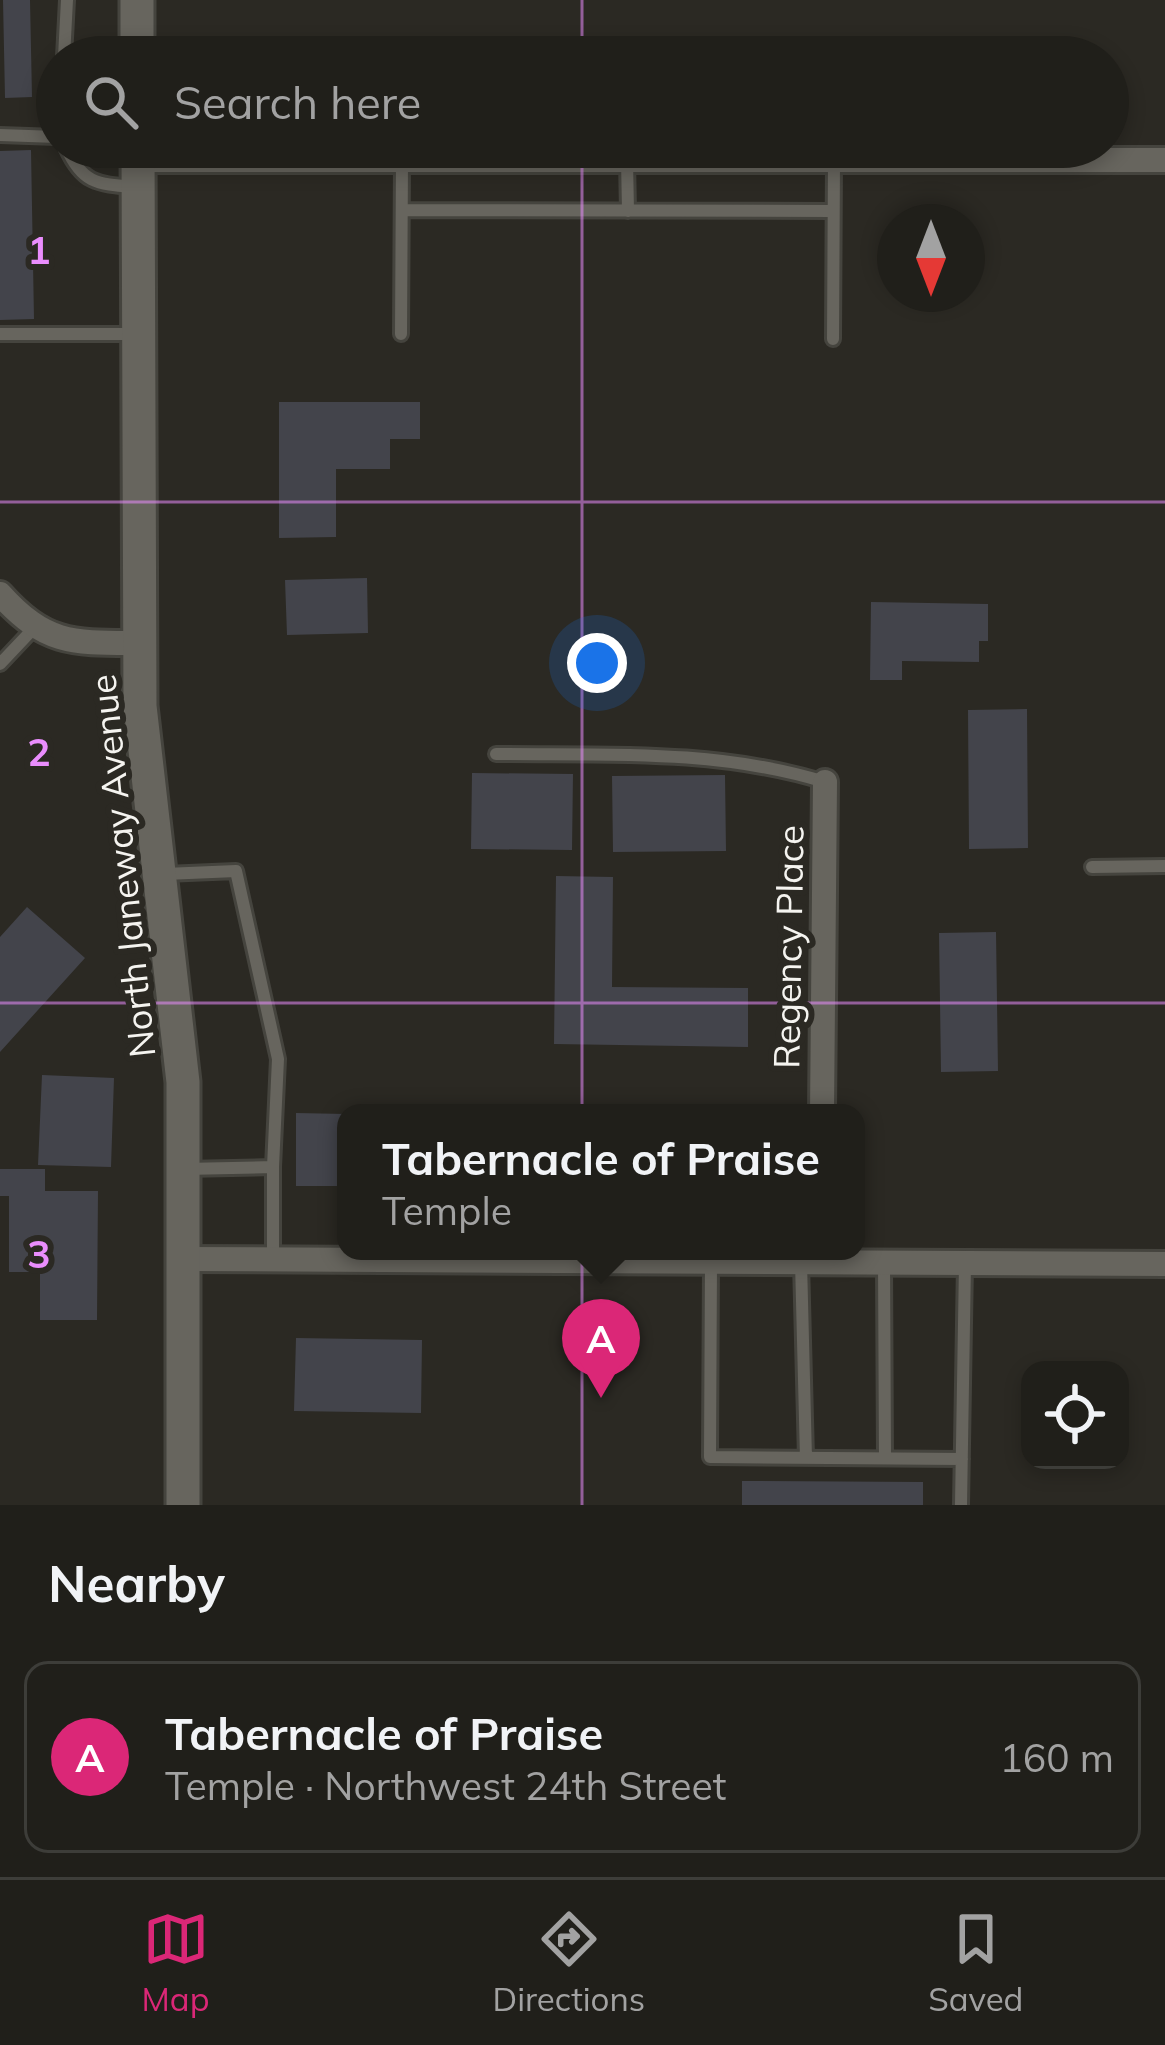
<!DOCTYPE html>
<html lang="en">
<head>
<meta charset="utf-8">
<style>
	:root { --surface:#201f1a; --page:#2d2c27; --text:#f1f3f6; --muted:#a2a2a2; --line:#3d3d39; --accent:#db2777 }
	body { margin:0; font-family:Mulish,sans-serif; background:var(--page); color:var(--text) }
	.controls { position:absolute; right:36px; bottom:36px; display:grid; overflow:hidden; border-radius:24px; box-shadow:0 6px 18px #0003 }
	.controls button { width:108px; height:108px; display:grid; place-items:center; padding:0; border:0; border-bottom:3px solid var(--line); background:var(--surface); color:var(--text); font:60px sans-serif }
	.compass { position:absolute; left:877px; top:204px; width:108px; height:108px; border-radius:50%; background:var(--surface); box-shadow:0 6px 18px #0003; rotate:180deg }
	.you { position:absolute; left:597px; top:663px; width:42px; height:42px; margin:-30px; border:9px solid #fff; border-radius:50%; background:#1a73e8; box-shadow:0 0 0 18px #1a73e833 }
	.badge { display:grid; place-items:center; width:78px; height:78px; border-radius:50%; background:var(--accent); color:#fff; font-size:39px; font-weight:700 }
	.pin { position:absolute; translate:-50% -99px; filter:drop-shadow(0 3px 6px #0008) }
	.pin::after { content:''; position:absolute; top:63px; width:42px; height:36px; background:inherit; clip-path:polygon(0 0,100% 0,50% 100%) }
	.popup { position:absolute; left:337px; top:1104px; width:528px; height:156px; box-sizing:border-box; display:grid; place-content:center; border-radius:24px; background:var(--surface); filter:drop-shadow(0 3px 9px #0005); font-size:39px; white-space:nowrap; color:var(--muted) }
	.popup b { font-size:45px; color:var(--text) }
	.popup::after { content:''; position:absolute; left:50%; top:100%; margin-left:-24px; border:24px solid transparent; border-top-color:var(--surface) }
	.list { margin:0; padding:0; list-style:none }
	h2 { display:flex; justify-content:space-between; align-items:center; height:156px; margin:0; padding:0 48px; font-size:51px }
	h2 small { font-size:39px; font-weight:400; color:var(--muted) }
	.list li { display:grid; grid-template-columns:78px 1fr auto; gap:36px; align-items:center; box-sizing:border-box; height:192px; margin:0 24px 24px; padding:0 24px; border:3px solid var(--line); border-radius:24px }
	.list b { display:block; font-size:45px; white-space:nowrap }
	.list p { margin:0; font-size:39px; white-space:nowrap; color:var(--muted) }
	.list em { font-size:39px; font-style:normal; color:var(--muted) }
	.icon { flex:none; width:66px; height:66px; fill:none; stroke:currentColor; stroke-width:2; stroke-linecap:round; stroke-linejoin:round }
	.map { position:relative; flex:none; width:1165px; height:1505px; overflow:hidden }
	.search { position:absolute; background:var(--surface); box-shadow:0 6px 18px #0003; left:36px; right:36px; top:36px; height:132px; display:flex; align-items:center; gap:30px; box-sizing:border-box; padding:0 42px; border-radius:66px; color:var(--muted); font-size:45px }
	.sheet { height:372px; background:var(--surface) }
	nav { display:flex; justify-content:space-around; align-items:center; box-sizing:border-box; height:168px; border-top:3px solid var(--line); background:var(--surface); font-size:33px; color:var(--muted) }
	nav a { display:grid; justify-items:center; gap:6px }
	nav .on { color:var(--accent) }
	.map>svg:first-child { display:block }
	.building { fill:#43444b }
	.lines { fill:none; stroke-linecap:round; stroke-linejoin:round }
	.service-casing { stroke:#45443e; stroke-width:18 }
	.minor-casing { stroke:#45443e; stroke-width:30 }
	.secondary-casing { stroke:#45443e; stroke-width:39 }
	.service { stroke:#67655e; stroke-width:12 }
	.minor { stroke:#67655e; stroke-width:24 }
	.secondary { stroke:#67655e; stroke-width:33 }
	.grid { fill:none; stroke:#ea8dfd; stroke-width:3; stroke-opacity:0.55 }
	.labels { text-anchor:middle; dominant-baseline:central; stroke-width:12; stroke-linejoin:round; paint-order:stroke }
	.street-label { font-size:36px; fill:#f5f4f0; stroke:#2b2923 }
	.grid-label { font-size:39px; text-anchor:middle; font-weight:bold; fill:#ea8dfd; stroke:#2b2923; stroke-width:12; stroke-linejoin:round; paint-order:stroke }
</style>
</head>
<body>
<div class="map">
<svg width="1165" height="1505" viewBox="0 0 1165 1505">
	<rect width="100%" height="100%" fill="#2b2923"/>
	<path class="building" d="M3,0H30L32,97L5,98Z
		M31,150L34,319L0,320V151Z
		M279,402H420V439H390V469H336V537L279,538Z
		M367,578L368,633L287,635L285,580Z
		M871,602L988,604V641H979V662L902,661V680H870Z
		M1027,709L1028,848L969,849L968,710Z
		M472,773L573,774L572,850L471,849Z
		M725,775L726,851L613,852L612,776Z
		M556,876L613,877L612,987L748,988V1047L554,1044Z
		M27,907L85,958L0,1052V937Z
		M996,932L998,1071L941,1072L939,933Z
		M42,1075L114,1078L111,1167L38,1165Z
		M472,1105L747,1106V1113H472Z
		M296,1113L346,1114V1186H296Z
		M0,1169H45V1191H98L97,1320H40V1272H9V1196H0Z
		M296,1338L422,1340L421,1413L294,1411Z
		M742,1481L923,1482V1505H742Z"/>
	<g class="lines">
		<g class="service-casing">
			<path id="service" d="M64,57L67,0
				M0,135L57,137
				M66,147C82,183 96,184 134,187
				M627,160L628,211
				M402,210L833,211
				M0,334H137
				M401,334L402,161
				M833,339L834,161
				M0,664L34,628
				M496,754C607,755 717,749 825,782
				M1092,867L1165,866
				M165,874L236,871L278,1059L273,1167
				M184,1169L273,1167V1259
				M711,1262L710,1457L962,1459
				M801,1262L806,1458
				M884,1263L885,1458
				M961,1505L965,1263"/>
		</g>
		<g class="minor-casing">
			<path id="minor" d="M138,160H1165
				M0,594C46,645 73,643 139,643
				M822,1113L825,782
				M183,1259L1165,1264"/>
		</g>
		<g class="secondary-casing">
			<path id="secondary" d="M137,0V57
				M138,147L140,706L183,1082V1505"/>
		</g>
		<use href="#service" class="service"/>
		<use href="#minor" class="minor"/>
		<use href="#secondary" class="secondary"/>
	</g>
	<path class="grid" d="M582,0V57M582,147V1505M0,502H1165M0,1003H1165"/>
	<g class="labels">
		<g class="street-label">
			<text transform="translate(122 866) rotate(-96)">North Janeway Avenue</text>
			<text transform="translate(788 947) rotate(-89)">Regency Place</text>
		</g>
	</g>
	<g class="grid-label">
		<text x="39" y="264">1</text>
		<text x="39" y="766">2</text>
		<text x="39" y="1268">3</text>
	</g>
</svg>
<div class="controls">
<button><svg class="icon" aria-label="locate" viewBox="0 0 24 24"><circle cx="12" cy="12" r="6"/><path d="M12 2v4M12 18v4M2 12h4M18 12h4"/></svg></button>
</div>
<svg class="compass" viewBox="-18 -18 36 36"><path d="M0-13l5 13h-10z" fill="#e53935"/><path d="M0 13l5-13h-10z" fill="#a2a2a2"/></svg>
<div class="you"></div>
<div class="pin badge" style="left:601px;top:1398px">A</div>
<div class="popup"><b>Tabernacle of Praise</b>Temple</div>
<div class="search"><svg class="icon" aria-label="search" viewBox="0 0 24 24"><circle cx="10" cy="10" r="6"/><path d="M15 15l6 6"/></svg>Search here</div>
</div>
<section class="sheet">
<h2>Nearby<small></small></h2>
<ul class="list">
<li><span class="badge">A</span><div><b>Tabernacle of Praise</b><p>Temple · Northwest 24th Street</p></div><em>160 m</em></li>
</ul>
</section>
<nav>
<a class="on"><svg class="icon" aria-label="map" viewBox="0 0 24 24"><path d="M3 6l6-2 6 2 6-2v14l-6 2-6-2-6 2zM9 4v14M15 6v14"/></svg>Map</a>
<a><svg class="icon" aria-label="directions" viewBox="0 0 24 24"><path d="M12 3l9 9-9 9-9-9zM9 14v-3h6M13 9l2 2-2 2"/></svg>Directions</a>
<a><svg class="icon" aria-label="saved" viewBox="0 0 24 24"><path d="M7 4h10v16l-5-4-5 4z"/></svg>Saved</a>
</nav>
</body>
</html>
